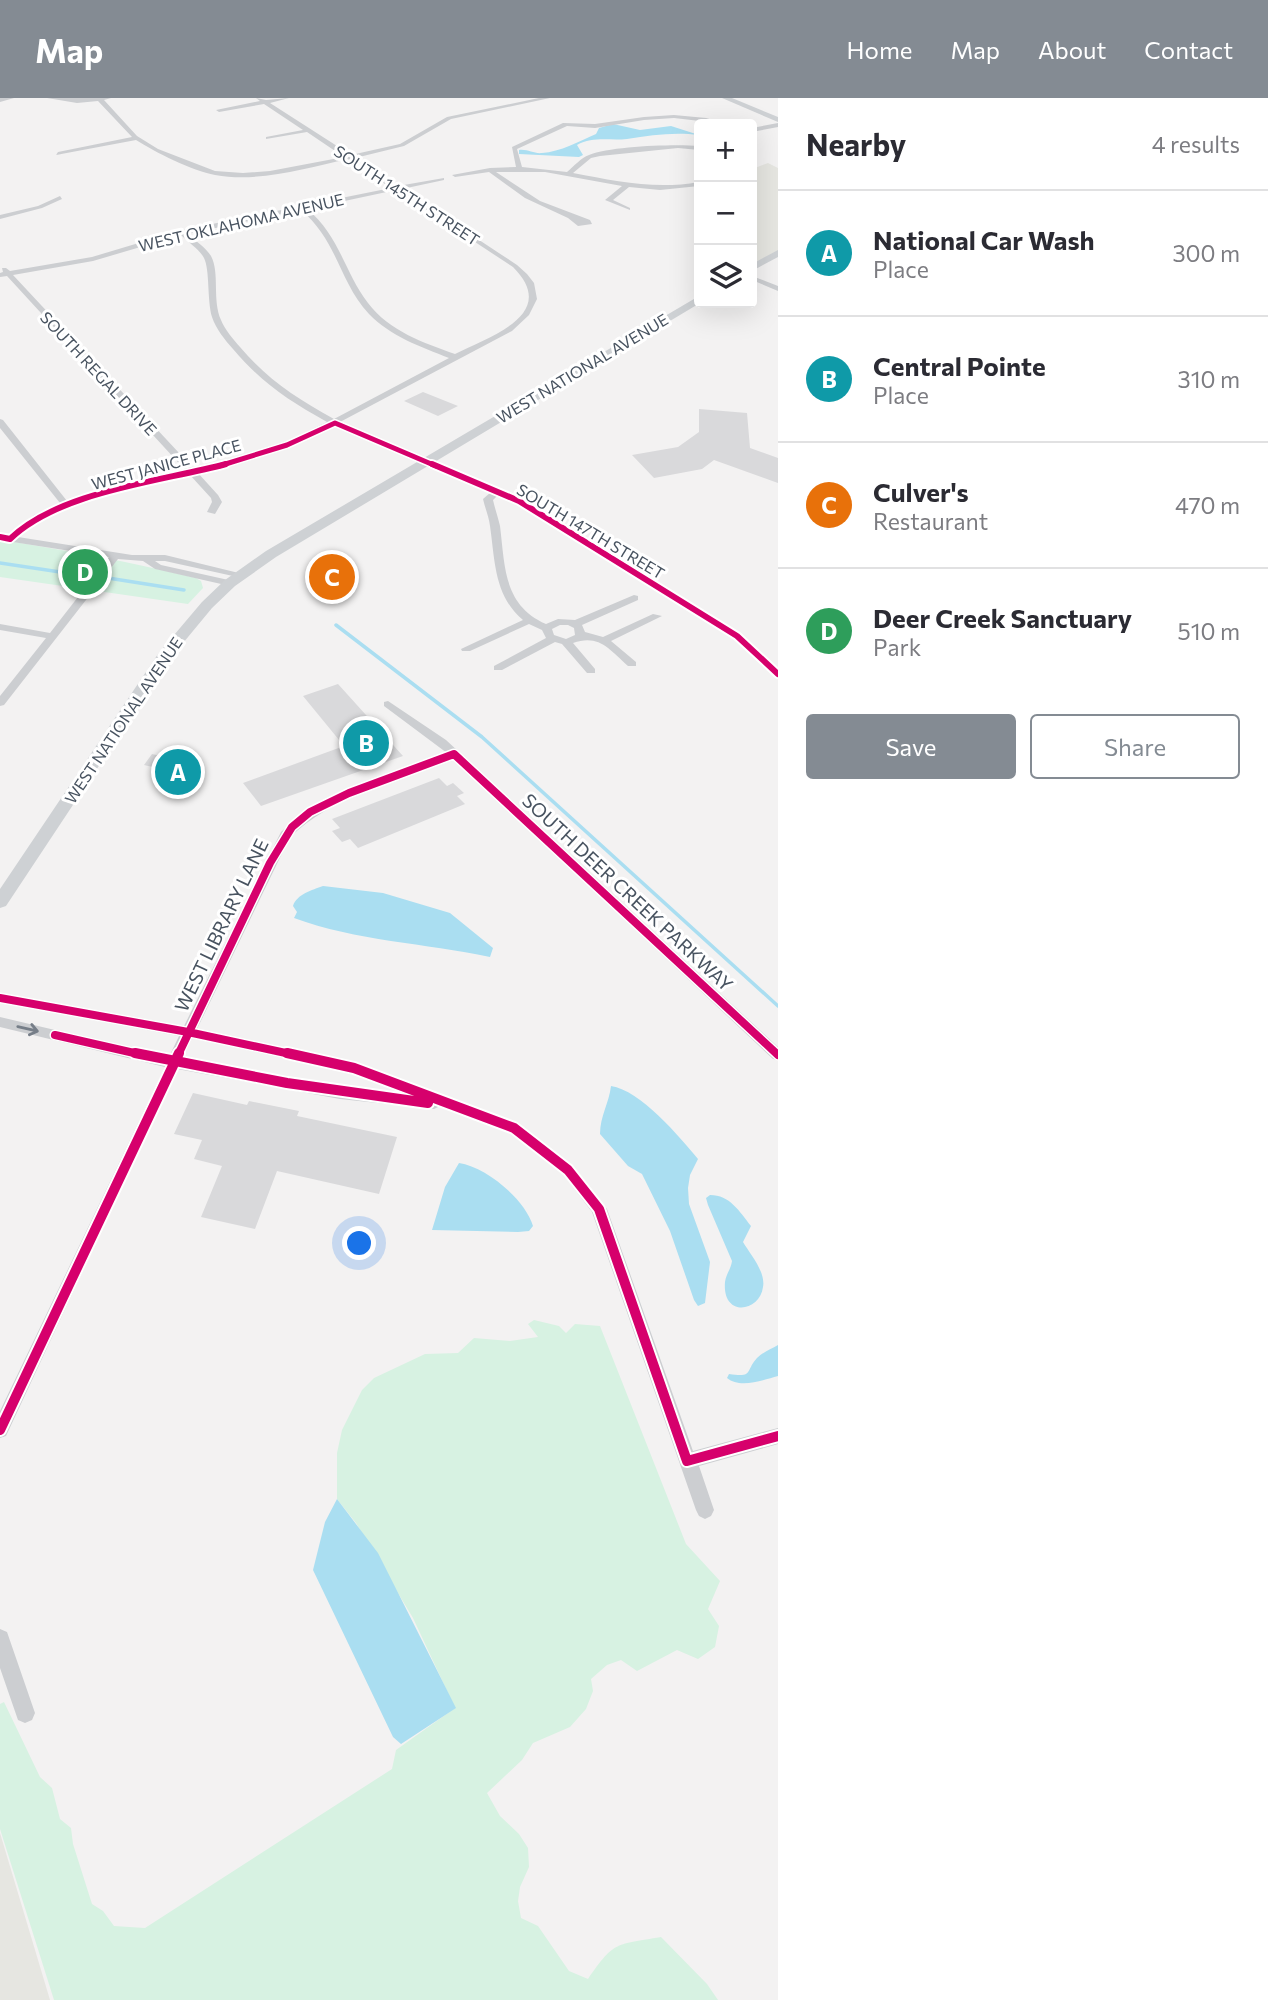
<!DOCTYPE html>
<html lang="en">
<head>
<meta charset="utf-8">
<style>
	:root { --surface:#fff; --page:#f7f7f7; --text:#2b2b33; --muted:#7c7c81; --line:#e1e1e2; --accent:#848b93 }
	body { margin:0; font-family:Commissioner,sans-serif; background:var(--page); color:var(--text) }
	.controls { position:absolute; right:21px; top:21px; display:grid; overflow:hidden; border-radius:7px; box-shadow:0 7px 28px #0002 }
	.controls button { width:63px; height:63px; display:grid; place-items:center; padding:0; border:0; border-bottom:2px solid var(--line); background:var(--surface); color:var(--text); font:35px sans-serif }
	.you { position:absolute; left:360px; top:1146px; width:24px; height:24px; margin:-18px; border:5px solid #fff; border-radius:50%; background:#1a73e8; box-shadow:0 0 0 10px #1a73e833 }
	.badge { display:grid; place-items:center; width:46px; height:46px; border-radius:50%; background:var(--accent); color:#fff; font-size:23px; font-weight:700 }
	.pin { position:absolute; translate:-50% -50%; border:4px solid #fff; box-shadow:0 2px 7px #0006 }
	.list { margin:0; padding:0; list-style:none }
	h2 { display:flex; justify-content:space-between; align-items:center; height:91px; margin:0; padding:0 28px; font-size:30px }
	h2 small { font-size:23px; font-weight:400; color:var(--muted) }
	.list li { display:grid; grid-template-columns:46px 1fr auto; gap:21px; align-items:center; box-sizing:border-box; height:126px; padding:0 28px; border-top:2px solid var(--line) }
	.list b { display:block; font-size:26px; white-space:nowrap }
	.list p { margin:0; font-size:23px; white-space:nowrap; color:var(--muted) }
	.list em { font-size:23px; font-style:normal; color:var(--muted) }
	.actions { display:flex; gap:14px; padding:21px 28px }
	.actions a { flex:1; padding:16px 0; border:2px solid var(--accent); border-radius:7px; text-align:center; font-size:24px; color:var(--accent) }
	.actions .main { background:var(--accent); color:#fff }
	.icon { flex:none; width:38px; height:38px; fill:none; stroke:currentColor; stroke-width:2; stroke-linecap:round; stroke-linejoin:round }
	.map { position:relative; flex:none; width:778px; height:1902px; overflow:hidden }
	header { display:flex; align-items:center; gap:42px; box-sizing:border-box; height:98px; padding:0 35px; background:var(--accent); color:#fff }
	header strong { font-size:33px }
	nav { display:flex; gap:38px; margin-inline-start:auto; font-size:24px }
	main { display:flex }
	aside { flex:1; background:var(--surface) }
	.map>svg:first-child { display:block }
	.commercial { fill:#e6e6e1 }
	.green { fill:#d7f2e2 }
	.water { fill:#aadef1 }
	.lines { fill:none; stroke-linecap:round; stroke-linejoin:round }
	.stream { stroke:#aadef1; stroke-width:3.5 }
	.building { fill:#d9d9db }
	.street { fill:#ccced1; fill-rule:evenodd }
	.secondary { fill:#ced1d4; fill-rule:evenodd }
	.cycleway-far3-casing { stroke:#fff; stroke-width:8 }
	.cycleway-far2-casing { stroke:#fff; stroke-width:10 }
	.cycleway-far1-casing { stroke:#fff; stroke-width:11 }
	.cycleway-casing { stroke:#fff; stroke-width:14 }
	.cycleway-far3 { stroke:#d6006c; stroke-width:5 }
	.cycleway-far2 { stroke:#d6006c; stroke-width:6 }
	.cycleway-far1 { stroke:#d6006c; stroke-width:8 }
	.cycleway { stroke:#d6006c; stroke-width:10 }
	.oneway { stroke:#767e88 }
	.labels { text-anchor:middle; dominant-baseline:central; stroke-width:6; stroke-linejoin:round; paint-order:stroke }
	.far-street-label { font-size:16px; fill:#485360; stroke:#fff }
	.street-label { font-size:19px; fill:#485360; stroke:#fff }
</style>
</head>
<body>
<header>
<strong>Map</strong>
<nav><a>Home</a><a>Map</a><a>About</a><a>Contact</a></nav>
</header>
<main>
<div class="map">
<svg width="778" height="1902" viewBox="0 0 778 1902">
	<rect width="100%" height="100%" fill="#f3f2f2"/>
	<path class="commercial" d="M768,65L778,70V155L761,165L752,161V71Z
		M0,1735L50,1902H0Z"/>
	<path class="green" d="M0,442C67,452 130,464 196,480L201,483L203,490L188,506L0,479Z
		M534,1222L559,1228L566,1235L575,1226L600,1228L686,1446L720,1483L708,1511L719,1528L715,1549L698,1561L677,1552L637,1573L621,1562L607,1567L591,1581L593,1593L586,1611L570,1629L533,1645L522,1662L487,1695L500,1718L519,1736L528,1750L529,1769L520,1789L518,1803L521,1820L538,1828L569,1873L588,1881C615,1842 616,1847 661,1839L707,1886L718,1902H54L0,1731V1606L4,1604L40,1679L52,1690L60,1721L71,1730L73,1746L92,1806L103,1813L114,1828L145,1830L392,1671L396,1652L455,1610L413,1520L356,1425L337,1401V1355L342,1332L362,1292L374,1280L425,1256L458,1255L474,1240L510,1243L538,1239L528,1226Z"/>
	<path class="water" d="M613,26L640,32L671,28L699,37C674,34 652,37 627,41C610,43 593,38 577,47L583,57L579,59L519,56V52C528,51 534,56 542,55C560,54 580,43 596,36L599,30Z
		M323,788L383,795L450,815L493,850L490,859C425,845 356,843 294,820L297,814L293,808C297,796 312,792 323,788Z
		M611,988C640,992 680,1039 698,1061L690,1077L688,1090L689,1106L710,1164L705,1205L698,1208L694,1202L670,1133L642,1076L628,1068L600,1036C600,1018 609,1005 611,988Z
		M459,1065C486,1069 525,1101 533,1128L529,1133L518,1134L432,1132L445,1089Z
		M710,1097C730,1097 739,1113 751,1128L743,1144C750,1156 766,1174 763,1189C760,1214 722,1220 725,1184C726,1176 731,1171 732,1163L708,1107L706,1100Z
		M778,1247V1278C763,1282 740,1291 727,1280L729,1276C754,1280 745,1273 757,1260C763,1254 771,1251 778,1247Z
		M337,1401L378,1455L456,1610L401,1646L393,1639L313,1472L325,1424Z"/>
	<g class="lines">
		<path class="stream" d="M0,465L80,477
			M108,480L184,492
			M336,527L482,639L778,908"/>
	</g>
	<path class="building" d="M423,294L458,308L438,318L404,303Z
		M699,311L747,315L750,350L778,360V385L714,362L702,371L654,380L632,357L678,349L699,334Z
		M331,466L354,484L332,493L310,474Z
		M338,586L403,658L261,708L243,685L344,648L303,598Z
		M152,656L202,667L190,686L155,678L161,671L144,667Z
		M439,680L447,688L453,685L464,695L457,698L465,706L358,750L350,741L342,744L332,733L340,730L332,721Z
		M193,995L247,1007L249,1003L299,1013L297,1018L397,1039L379,1096L277,1073L255,1131L201,1119L222,1068L194,1061L202,1042L174,1036Z"/>
	<g class="lines">
		<path class="street" d="M0,0H14L0,4Z
			M47,0H111L104,2L137,38L158,51L215,73L243,75L270,73L344,59L307,34L266,41V39L303,32L264,6L219,14L216,12L260,3L256,0L266,2L289,0L270,5L351,57L400,46L447,19L539,0H550L451,21L404,48L355,60L398,88L444,80V82L402,91L517,167L527,176L534,185L537,201L529,217L512,233L340,324L522,401L741,536L778,570V579L774,578L733,540L516,405L498,397L493,402C495,411 498,419 500,428C505,468 503,507 546,526L558,521L575,522L634,497L638,498V502L582,527L585,534L603,539L653,516L662,518L611,543L636,564V568H628C609,551 599,536 573,545L595,571V575H587L562,546L555,544L502,572H494V568L546,540L542,532L529,526L470,553H462L461,551L523,522C494,498 495,462 490,428C489,419 485,410 483,401L491,394L334,327L285,350L198,375L218,397L222,404L215,416L207,414L212,404L211,400L190,377C134,391 61,399 18,439L132,457H165L247,477L242,480L165,463H155L161,467L233,483L235,485L230,488L155,471L143,463L118,461L4,607L0,608V598L46,540L0,532V526L50,535L109,459L0,442V436L8,437L34,417L60,405L0,330V321L3,322L67,403L186,373L7,178L0,179V175L3,174L2,170H6L10,173L92,159L182,132L391,90L348,61C306,70 259,85 215,77C192,73 155,54 136,42L56,57L58,54L132,39L98,3L77,5ZM396,92L513,169C560,216 491,238 455,256C424,245 389,233 368,205C344,174 340,138 307,111ZM301,112C338,143 339,184 369,216C390,238 421,249 449,260L334,321C296,300 268,282 240,249C233,241 225,232 221,222C212,202 220,175 211,158C206,150 195,142 187,136ZM181,137C188,144 200,152 204,160C210,172 207,202 212,219C216,231 225,242 233,251C263,286 288,302 327,324L279,347L194,371L13,177L93,163ZM560,527H568L574,530L575,537L566,541L554,537L552,531Z
			M674,17L706,20L726,26L674,20L644,22L595,30L567,28L517,51L522,69L567,74C574,68 581,60 589,57C611,48 675,46 699,48V52L678,50L600,58L591,60L573,75C616,83 655,92 699,84V88L660,92L629,89L613,102L630,110V112L605,102L622,88L545,74H496L540,103L590,122L592,126L578,128L568,120L525,100L489,74L455,79L452,77L490,70L516,69L512,49L563,25L595,26L644,19Z
			M778,25V29L752,34V30Z
			M60,98L62,101L42,110L0,121V117L38,108Z
			M752,178L778,188V193L752,182Z
			M388,603L446,642L778,949V962L773,961L453,660C396,681 335,697 290,739L197,931L359,966L519,1026L573,1068L607,1111L693,1353L778,1330V1346L699,1368L714,1412L711,1418L705,1421L699,1418L696,1412L592,1114L563,1076L509,1034L440,1008L434,1011L340,1001L177,971L6,1338L0,1340V1313L165,969L0,929V919L169,959L179,938L0,905V895L184,928L281,734C327,692 389,675 447,655L384,608V604ZM192,940L352,975L409,997L340,989L182,961Z
			M0,1531L7,1534L35,1615L32,1622L25,1625L18,1622L0,1570Z"/>
		<path class="secondary" d="M722,0H732L778,19V24Z
			M778,152V159L752,173V166Z
			M699,198L700,205L276,459L235,488L212,510L169,562L6,808L0,810V791L158,556L202,504L225,482L266,453Z"/>
		<g class="cycleway-far3-casing">
			<path id="cycleway-far3" d="M219,368L287,347L335,325L436,368"/>
		</g>
		<g class="cycleway-far2-casing">
			<path id="cycleway-far2" d="M432,366L519,403L737,538L778,576
				M0,439L10,441C60,393 159,384 226,366"/>
		</g>
		<g class="cycleway-far1-casing">
			<path id="cycleway-far1" d="M0,900L188,934L295,957
				M55,937L143,957
				M178,957L270,765L292,729L310,714L349,695L454,656L778,957"/>
		</g>
		<g class="cycleway-casing">
			<path id="cycleway" d="M135,955L287,985L428,1005
				M287,955L354,970L514,1030L568,1072L599,1111L687,1363L778,1338
				M0,1332L179,955"/>
		</g>
		<use href="#cycleway-far3" class="cycleway-far3"/>
		<use href="#cycleway-far2" class="cycleway-far2"/>
		<use href="#cycleway-far1" class="cycleway-far1"/>
		<use href="#cycleway" class="cycleway"/>
	</g>
	<defs><path id="oneway-shaft" d="M-6 0H5M1.5-3L5.5 0L1.5 3" fill="none" stroke-width="1.6" stroke-linecap="round" stroke-linejoin="round" transform="scale(1.75)"/></defs>
	<use class="oneway" href="#oneway-shaft" transform="translate(28 931) rotate(13)"/>
	<g class="labels">
		<g class="far-street-label">
			<text transform="translate(407 97) rotate(33)">SOUTH 145TH STREET</text>
			<text transform="translate(241 124) rotate(-13)">WEST OKLAHOMA AVENUE</text>
			<text transform="translate(582 270) rotate(-31)">WEST NATIONAL AVENUE</text>
			<text transform="translate(99 275) rotate(47)">SOUTH REGAL DRIVE</text>
			<text transform="translate(166 366) rotate(-15)">WEST JANICE PLACE</text>
			<text transform="translate(591 433) rotate(31)">SOUTH 147TH STREET</text>
			<text transform="translate(123 622) rotate(-56)">WEST NATIONAL AVENUE</text>
		</g>
		<g class="street-label">
			<text transform="translate(628 794) rotate(43)">SOUTH DEER CREEK PARKWAY</text>
			<text transform="translate(221 827) rotate(-64)">WEST LIBRARY LANE</text>
		</g>
	</g>
</svg>
<div class="controls">
<button>+</button>
<button>−</button>
<button><svg class="icon" aria-label="layers" viewBox="0 0 24 24"><path d="M12 4l9 5-9 5-9-5zM3 14l9 5 9-5"/></svg></button>
</div>
<div class="you"></div>
<div class="pin badge" style="left:178px;top:674px;background:#0f9aa8">A</div>
<div class="pin badge" style="left:366px;top:645px;background:#0f9aa8">B</div>
<div class="pin badge" style="left:332px;top:479px;background:#e8710a">C</div>
<div class="pin badge" style="left:85px;top:474px;background:#2e9e5b">D</div>
</div>
<aside>
<h2>Nearby<small>4 results</small></h2>
<ul class="list">
<li><span class="badge" style="background:#0f9aa8">A</span><div><b>National Car Wash</b><p>Place</p></div><em>300 m</em></li>
<li><span class="badge" style="background:#0f9aa8">B</span><div><b>Central Pointe</b><p>Place</p></div><em>310 m</em></li>
<li><span class="badge" style="background:#e8710a">C</span><div><b>Culver's</b><p>Restaurant</p></div><em>470 m</em></li>
<li><span class="badge" style="background:#2e9e5b">D</span><div><b>Deer Creek Sanctuary</b><p>Park</p></div><em>510 m</em></li>
</ul>
<div class="actions"><a class="main">Save</a><a>Share</a></div>
</aside>
</main>
</body>
</html>
